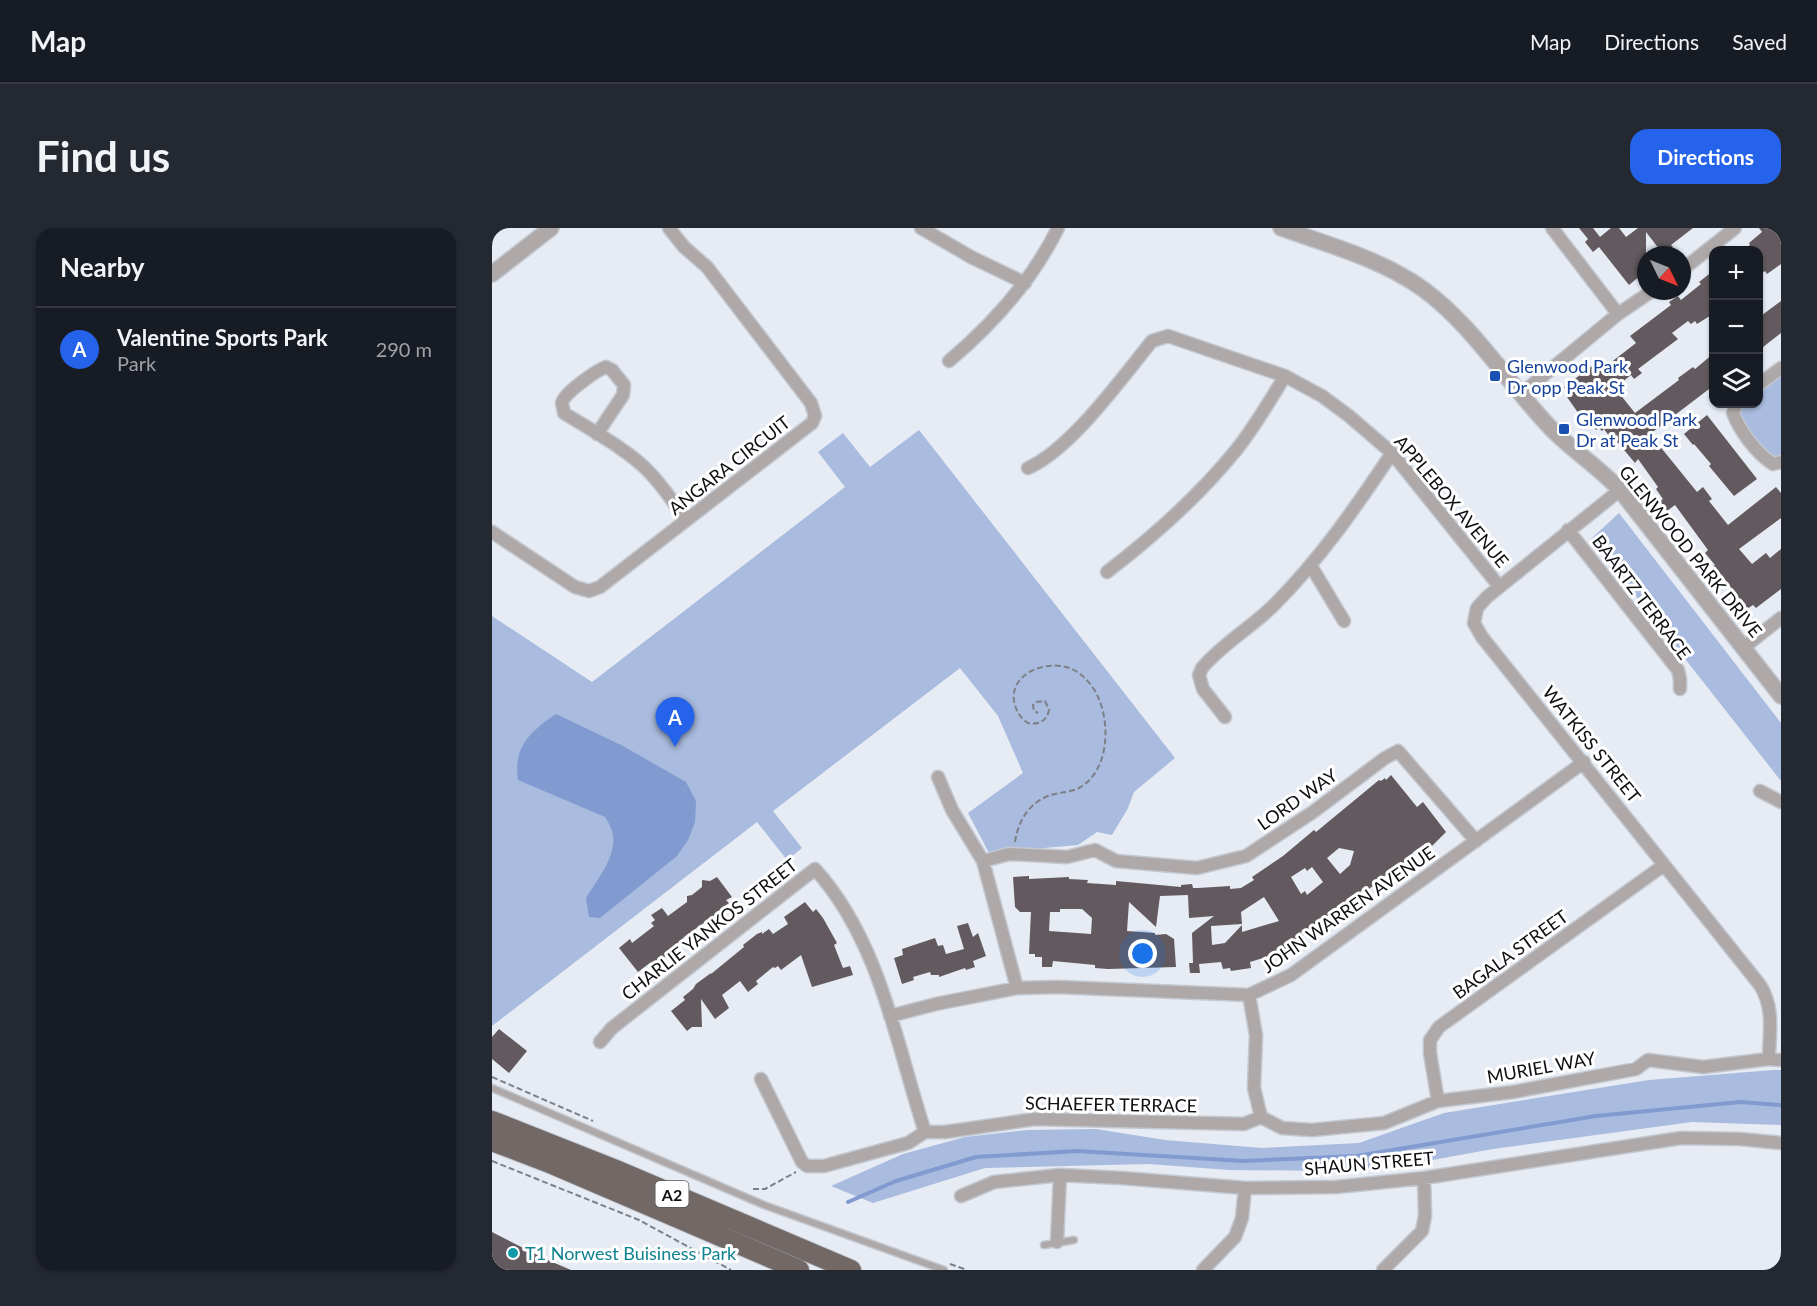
<!DOCTYPE html>
<html lang="en">
<head>
<meta charset="utf-8">
<style>
	:root { --surface:#171b24; --page:#242831; --text:#f1f3f6; --muted:#9ea1a6; --line:#363941; --accent:#2563eb }
	body { margin:0; font-family:Lato,sans-serif; background:var(--page); color:var(--text) }
	.controls { position:absolute; right:18px; top:18px; display:grid; overflow:hidden; border-radius:12px; box-shadow:0 2px 4px #0004 }
	.controls button { width:54px; height:54px; display:grid; place-items:center; padding:0; border:0; border-bottom:2px solid var(--line); background:var(--surface); color:var(--text); font:30px sans-serif }
	.compass { position:absolute; left:1145px; top:18px; width:54px; height:54px; border-radius:50%; background:var(--surface); box-shadow:0 2px 4px #0004; rotate:133deg }
	.you { position:absolute; left:651px; top:726px; width:21px; height:21px; margin:-15px; border:4px solid #fff; border-radius:50%; background:#1a73e8; box-shadow:0 0 0 9px #1a73e833 }
	.badge { display:grid; place-items:center; width:39px; height:39px; border-radius:50%; background:var(--accent); color:#fff; font-size:20px; font-weight:700 }
	.pin { position:absolute; translate:-50% -50px; filter:drop-shadow(0 2px 3px #0008) }
	.pin::after { content:''; position:absolute; top:32px; width:21px; height:18px; background:inherit; clip-path:polygon(0 0,100% 0,50% 100%) }
	.list { margin:0; padding:0; list-style:none }
	h2 { display:flex; justify-content:space-between; align-items:center; height:78px; margin:0; padding:0 24px; font-size:26px }
	h2 small { font-size:20px; font-weight:400; color:var(--muted) }
	.list li { display:grid; grid-template-columns:39px 1fr auto; gap:18px; align-items:center; box-sizing:border-box; height:84px; padding:0 24px; border-top:2px solid var(--line) }
	.list b { display:block; font-size:22px; white-space:nowrap }
	.list p { margin:0; font-size:20px; white-space:nowrap; color:var(--muted) }
	.list em { font-size:20px; font-style:normal; color:var(--muted) }
	.icon { flex:none; width:33px; height:33px; fill:none; stroke:currentColor; stroke-width:2; stroke-linecap:round; stroke-linejoin:round }
	.map { position:relative; flex:none; width:1289px; height:1042px; overflow:hidden; border-radius:18px }
	header { display:flex; align-items:center; gap:36px; box-sizing:border-box; height:84px; padding:0 30px; background:var(--surface); border-bottom:2px solid var(--line) }
	header strong { font-size:28px }
	nav { display:flex; gap:33px; margin-inline-start:auto; font-size:21px }
	.intro { display:flex; align-items:center; justify-content:space-between; box-sizing:border-box; height:144px; padding:0 36px }
	h1 { margin:0; font-size:42px }
	.button { padding:15px 27px; border-radius:18px; background:var(--accent); color:#fff; font-size:21px; font-weight:700 }
	main { display:flex; gap:36px; padding:0 36px }
	aside { flex:1; background:var(--surface); border-radius:18px; box-shadow:0 2px 4px #0004 }
	.map>svg:first-child { display:block }
	.green { fill:#a9bbde }
	.water { fill:#819ad0 }
	.lines { fill:none; stroke-linecap:round; stroke-linejoin:round }
	.stream { stroke:#819ad0; stroke-width:4 }
	.building { fill:#625a5e; fill-rule:evenodd }
	.service-casing { stroke:#c3c8d0; stroke-width:9 }
	.minor-casing { stroke:#c3c8d0; stroke-width:15 }
	.tertiary-casing { stroke:#c3c8d0; stroke-width:18 }
	.trunk-casing { stroke:#c3c8d0; stroke-width:22 }
	.path { stroke:#7d8086; stroke-width:2; stroke-dasharray:6 3; stroke-linecap:butt }
	.service { stroke:#aea9a8; stroke-width:6 }
	.minor { stroke:#aea9a8; stroke-width:12 }
	.tertiary { stroke:#aea9a8; stroke-width:15 }
	.trunk { stroke:#726967; stroke-width:20 }
	.transit-dot { fill:#1a4fb4; stroke:#fff; stroke-width:2 }
	.culture-dot { fill:#0f9aa8; stroke:#fff; stroke-width:2 }
	.labels { text-anchor:middle; dominant-baseline:central; stroke-width:6; stroke-linejoin:round; paint-order:stroke }
	.shield { fill:#fff; stroke:#565759; stroke-width:1.5 }
	.shield-label { font-size:16px; font-weight:bold; fill:#0e0f12 }
	.transit-label { font-size:18px; fill:#164399; stroke:#fff; text-anchor:start }
	.street-label { font-size:18px; fill:#0e0f12; stroke:#fff }
	.culture-label { font-size:18px; fill:#0d838f; stroke:#fff; text-anchor:start }
</style>
</head>
<body>
<header>
<strong>Map</strong>
<nav><a>Map</a><a>Directions</a><a>Saved</a></nav>
</header>
<div class="intro"><h1>Find us</h1><a class="button">Directions</a></div>
<main>
<aside>
<h2>Nearby<small></small></h2>
<ul class="list">
<li><span class="badge">A</span><div><b>Valentine Sports Park</b><p>Park</p></div><em>290 m</em></li>
</ul>
</aside>
<div class="map">
<svg width="1289" height="1042" viewBox="0 0 1289 1042">
	<rect width="100%" height="100%" fill="#e6ebf4"/>
	<path class="green" d="M1289,140V234L1281,236L1244,194L1245,176H1266L1267,157Z
		M427,202L683,530L642,564L636,580L620,607L605,604L586,617L497,625L476,585L531,545L506,488L468,440L281,583L310,620L295,632L265,594L0,798V388L100,454L353,259L326,224L351,205L378,239Z
		M1127,285L1289,495V553L1099,311Z
		M1281,842H1289V897L1200,894L1001,921L935,933L851,943L737,942L657,936L493,940L381,975L339,958L411,926L473,909L536,902L604,901L673,912L770,920L867,915L952,885L1157,852Z"/>
	<path class="water" d="M64,486L131,518L194,554L204,573L203,594L196,612L185,628L108,690L97,689L94,670C105,652 127,626 120,603C119,598 115,593 113,589L26,552C21,518 39,503 64,486Z"/>
	<g class="lines">
		<path class="stream" d="M356,974L404,953L484,929L585,923L752,933L865,928L1104,888L1248,874L1289,877"/>
	</g>
	<path class="building" d="M1087,0H1101L1108,9L1119,0H1127L1134,9L1146,0H1201L1179,17L1181,19L1171,26L1154,4V43L1137,57L1107,19L1101,24L1093,14L1096,11Z
		M1267,0H1289V36L1275,46L1273,43L1266,48V22H1251L1258,17L1257,15L1270,4Z
		M1221,43V86L1205,96L1203,93L1199,96L1196,93L1180,105L1186,111L1146,141L1150,145L1142,151L1139,147L1123,160L1143,185L1187,152L1186,150L1201,139L1203,141L1221,126V158L1158,206L1205,264L1211,259L1220,271L1217,273L1236,297L1284,259L1289,265V290L1247,321L1260,336L1274,325L1278,330L1289,321V361L1264,380L1261,377L1255,381L1229,346L1221,338L1223,337L1213,325L1216,322L1183,277L1175,283L1168,273L1171,271L1164,261L1166,259L1146,231L1143,235L1122,210L1120,212L1112,201L1110,203L1107,200L1104,202L1092,187L1089,189L1075,169L1078,167L1072,159L1108,132L1113,139L1144,115L1138,108L1179,77L1177,74L1186,68L1189,72L1209,56L1207,54Z
		M1289,73V105L1266,123V90Z
		M1215,187L1265,251L1242,268L1217,238L1219,236L1202,216L1201,217L1192,206Z
		M899,547L925,579L931,574L954,604L938,620L934,615L920,625L922,627L903,641L902,640L876,662L875,659L854,674L790,724L758,734L759,740L739,743L738,740L731,741L729,734L707,736L708,745H698L697,735H701L700,705L722,688L697,690L696,667L668,668L664,699L637,674L635,703L663,705V707L674,706L682,711L684,739L616,741L603,740V737L561,733L560,739H550V729H543V726H537L539,684H528L523,679L521,649L537,648V651L577,649V651L596,652L595,655L624,657V653L689,659V657L700,656L701,660H706L738,658V661L749,660L762,652L760,649L791,628L822,602L824,604L887,552L889,553L893,550L894,552ZM847,620L862,623L858,637L848,646L835,630ZM820,639L831,654L815,667L813,663L809,666L799,649L813,640L815,643ZM772,669L787,693L750,704V697L733,715L720,717L719,698L750,696L749,684ZM568,681H590L600,690L599,706L557,703L558,684H568Z
		M225,649L240,669L234,672L237,675L233,678L234,679L192,709L188,714L189,716L174,728L161,736L159,734L146,744L127,720L138,711L140,715L162,698L159,695L163,692L159,687L170,680L176,688L195,674V668L200,667L210,659V652L218,653Z
		M313,674L321,684L324,681L331,690L345,715L342,717L351,740L358,738L361,747L320,759L309,727L289,742L286,738L283,740L281,739L264,753L266,756L256,764L248,753L230,767L237,780L223,791L209,771L210,799H200L195,803L179,783L193,772L191,769L201,761L204,756L219,745V746L252,719L251,717L265,706L270,704V706L277,701L281,706L296,696L292,689Z
		M476,695L481,709L486,705L494,728L481,733L483,739L474,742L473,740L447,749V747H439L438,744L421,749L422,752L410,756L402,730L411,727L410,721L443,710L446,718L451,717L454,726L472,721L465,698Z
		M7,801L35,823L17,845L0,831V809Z
		M0,1004L51,1030L79,1042H0Z"/>
	<g class="lines">
		<g class="service-casing">
			<path id="service" d="M0,860L272,977L452,1042
				M552,1017L582,1012"/>
		</g>
		<g class="minor-casing">
			<path id="minor" d="M429,0L479,29L533,55
				M1060,0L1126,86
				M1190,42L1243,0
				M457,133C502,95 540,53 566,0
				M1266,157L1289,140
				M1029,166L1126,86L1160,63
				M1245,176L1241,185C1248,203 1264,225 1281,236L1289,234
				M105,206L131,167L132,157L120,142L114,139C105,142 72,165 70,175C70,177 72,183 72,185C97,201 138,223 157,244C171,258 182,276 195,292
				M536,240C579,221 629,151 660,113L676,108L793,148L830,168L857,188L900,225L1007,358
				M1128,262L995,369L985,380L982,395L990,409L1268,757C1283,781 1277,805 1277,831
				M1076,302L1186,442L1188,451V461
				M0,304L83,359L97,363L108,359L320,195L323,188L319,175L215,39L192,19L177,0
				M819,338L852,393
				M615,344C662,308 707,268 745,221C763,198 778,173 793,148
				M1251,420L1289,390
				M733,489L711,461L707,447L710,440C730,416 760,399 782,377C828,331 864,279 900,225
				M446,549L460,582L491,633L525,760
				M1268,563L1289,574
				M491,633L517,626L575,629L603,622L624,633L705,640L754,628L821,584L893,530L906,523L984,613
				M757,767L764,807L762,860L769,889
				M398,788L444,776L525,760L566,759L757,767L799,747L1092,534
				M108,814L120,800L323,641C388,713 404,815 433,904
				M269,851L310,934L315,938H332L416,915L433,904
				M946,873L938,825V812L947,799L1172,637
				M769,889L790,900L820,902L892,895L946,873L1021,864L1144,841L1156,832L1211,839L1277,831L1289,832
				M433,904H453L543,891L752,896L769,889
				M469,968L502,954L568,947L630,950L753,960L844,959L932,950L1189,910L1248,911L1289,915
				M565,1014L568,947
				M711,1042L743,1009L750,990L753,960
				M891,1042L930,1003L933,988L932,950"/>
		</g>
		<g class="tertiary-casing">
			<path id="tertiary" d="M789,0C837,17 889,31 931,61C980,97 1013,151 1054,195C1076,220 1105,237 1128,262L1289,468
				M0,46L59,0"/>
		</g>
		<g class="trunk-casing">
			<path id="trunk" d="M0,893L124,942L359,1042
				M0,913L60,936L307,1042"/>
		</g>
		<path class="path" d="M523,614C526,594 536,576 556,568C566,564 577,565 587,560C616,544 618,500 608,474C603,459 590,443 574,439C552,433 518,446 522,473C524,483 528,490 536,495C547,497 555,493 557,482L553,473L544,474L541,477L542,483L546,485
			M0,849L101,893
			M0,933L147,992L239,1042
			M261,961H273L304,944
			M458,1036L475,1042"/>
		<use href="#service" class="service"/>
		<use href="#minor" class="minor"/>
		<use href="#tertiary" class="tertiary"/>
		<use href="#trunk" class="trunk"/>
	</g>
	<g class="transit-dot">
		<rect x="997" y="142" width="12" height="12" rx="3"/>
		<rect x="1066" y="195" width="12" height="12" rx="3"/>
	</g>
	<circle class="culture-dot" cx="21" cy="1025" r="6"/>
	<g class="labels">
		<rect class="shield" x="163.5" y="953" width="33" height="26" rx="4.5"/>
		<g class="shield-label">
			<text x="180" y="966">A2</text>
		</g>
		<g class="transit-label">
			<text x="1015" y="138">Glenwood Park<tspan x="1015" dy="21">Dr opp Peak St</tspan></text>
			<text x="1084" y="191">Glenwood Park<tspan x="1084" dy="21">Dr at Peak St</tspan></text>
		</g>
		<g class="street-label">
			<text transform="translate(237 237) rotate(-38)">ANGARA CIRCUIT</text>
			<text transform="translate(960 273) rotate(50)">APPLEBOX AVENUE</text>
			<text transform="translate(1199 323) rotate(51)">GLENWOOD PARK DRIVE</text>
			<text transform="translate(1150 369) rotate(53)">BAARTZ TERRACE</text>
			<text transform="translate(1100 516) rotate(51)">WATKISS STREET</text>
			<text transform="translate(805 571) rotate(-35)">LORD WAY</text>
			<text transform="translate(856 681) rotate(-35)">JOHN WARREN AVENUE</text>
			<text transform="translate(217 701) rotate(-38)">CHARLIE YANKOS STREET</text>
			<text transform="translate(1018 726) rotate(-36)">BAGALA STREET</text>
			<text transform="translate(1049 839) rotate(-10)">MURIEL WAY</text>
			<text transform="translate(619 876) rotate(1)">SCHAEFER TERRACE</text>
			<text transform="translate(877 935) rotate(-5)">SHAUN STREET</text>
		</g>
		<g class="culture-label">
			<text x="33" y="1025">T1 Norwest Buisiness Park</text>
		</g>
	</g>
</svg>
<div class="controls">
<button>+</button>
<button>−</button>
<button><svg class="icon" aria-label="layers" viewBox="0 0 24 24"><path d="M12 4l9 5-9 5-9-5zM3 14l9 5 9-5"/></svg></button>
</div>
<svg class="compass" viewBox="-18 -18 36 36"><path d="M0-13l5 13h-10z" fill="#e53935"/><path d="M0 13l5-13h-10z" fill="#9ea1a6"/></svg>
<div class="you"></div>
<div class="pin badge" style="left:183px;top:519px">A</div>
</div>
</main>
</body>
</html>
